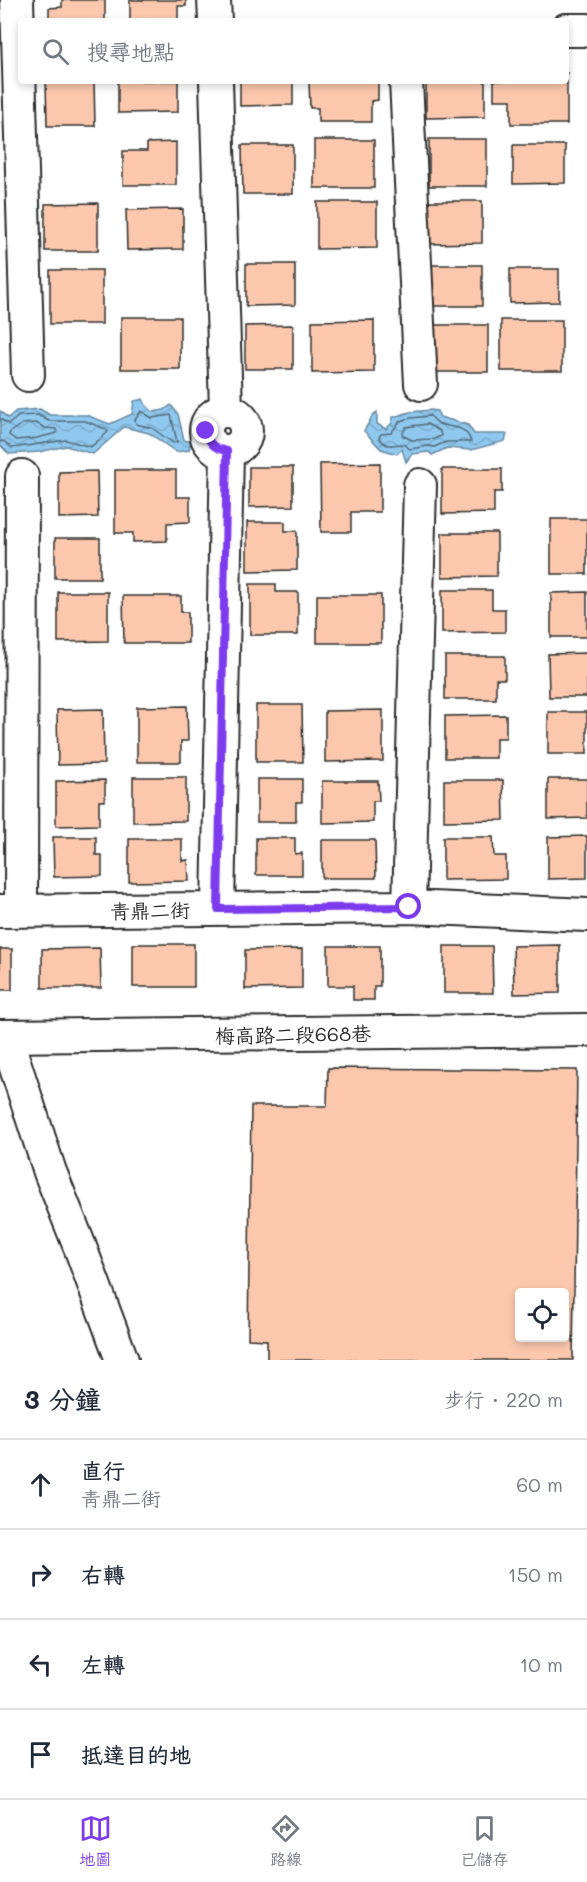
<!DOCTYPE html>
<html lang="zh-TW">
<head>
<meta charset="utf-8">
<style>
	:root { --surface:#fff; --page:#f2f2f3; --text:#1f2937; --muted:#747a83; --line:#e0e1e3; --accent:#7c3aed }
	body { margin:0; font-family:Mali,"LXGW WenKai TC",sans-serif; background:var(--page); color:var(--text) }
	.controls { position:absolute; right:18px; bottom:18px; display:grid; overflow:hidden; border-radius:6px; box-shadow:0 3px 9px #0003 }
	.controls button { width:54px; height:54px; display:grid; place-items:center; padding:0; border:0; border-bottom:2px solid var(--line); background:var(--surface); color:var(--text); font:30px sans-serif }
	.stop { position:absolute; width:18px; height:18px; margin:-14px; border:4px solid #7c3aed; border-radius:50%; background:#fff }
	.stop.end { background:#7c3aed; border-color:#fff; box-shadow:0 2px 6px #0008 }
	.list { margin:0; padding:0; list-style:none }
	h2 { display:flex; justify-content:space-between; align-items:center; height:78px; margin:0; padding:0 24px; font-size:26px }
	h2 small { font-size:20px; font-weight:400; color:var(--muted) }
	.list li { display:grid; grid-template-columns:39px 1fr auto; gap:18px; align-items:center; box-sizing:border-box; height:90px; padding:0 24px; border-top:2px solid var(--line) }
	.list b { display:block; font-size:22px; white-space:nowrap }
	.list p { margin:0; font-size:20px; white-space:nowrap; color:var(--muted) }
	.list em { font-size:20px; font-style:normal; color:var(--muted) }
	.icon { flex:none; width:33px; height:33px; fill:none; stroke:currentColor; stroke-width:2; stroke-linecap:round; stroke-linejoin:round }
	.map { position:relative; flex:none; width:587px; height:1360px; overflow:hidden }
	.search { position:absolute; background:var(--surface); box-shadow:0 3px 9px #0003; left:18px; right:18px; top:18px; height:66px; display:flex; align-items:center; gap:15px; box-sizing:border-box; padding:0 21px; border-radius:6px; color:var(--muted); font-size:22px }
	.sheet { height:438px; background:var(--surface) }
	nav { display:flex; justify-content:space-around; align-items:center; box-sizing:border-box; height:84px; border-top:2px solid var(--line); background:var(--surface); font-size:16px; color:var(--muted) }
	nav a { display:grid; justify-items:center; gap:3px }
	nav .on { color:var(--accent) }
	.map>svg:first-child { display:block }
	.water { fill:url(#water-waves); stroke:#6789a0; stroke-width:1.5 }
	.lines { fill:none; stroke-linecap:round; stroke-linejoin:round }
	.shore { stroke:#536a79; stroke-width:1.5 }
	.building { fill:#fcc8ad; stroke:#2b2b2b; stroke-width:1.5; fill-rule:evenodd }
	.minor-casing { stroke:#2b2b2b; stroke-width:36 }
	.minor { stroke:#fff; stroke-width:32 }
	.route { stroke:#7c3aed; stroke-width:8 }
	.labels { text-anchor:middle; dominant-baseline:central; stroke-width:5; stroke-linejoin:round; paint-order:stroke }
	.street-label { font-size:20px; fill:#2b2b2b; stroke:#fff }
</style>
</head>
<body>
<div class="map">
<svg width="587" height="1360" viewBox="0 0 587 1360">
	<defs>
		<pattern id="water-waves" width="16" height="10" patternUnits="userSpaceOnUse" patternTransform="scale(1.5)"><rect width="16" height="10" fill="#8fc8ee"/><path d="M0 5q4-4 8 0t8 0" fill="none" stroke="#7caccc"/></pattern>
	</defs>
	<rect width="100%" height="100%" fill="#fff"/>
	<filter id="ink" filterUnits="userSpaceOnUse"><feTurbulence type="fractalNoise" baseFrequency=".0167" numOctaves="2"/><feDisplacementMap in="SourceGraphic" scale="12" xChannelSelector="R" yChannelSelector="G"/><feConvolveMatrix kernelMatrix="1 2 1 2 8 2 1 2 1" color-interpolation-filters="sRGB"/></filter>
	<g filter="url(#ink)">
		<path class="water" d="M143,399L146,405L153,412L164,410L171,405L178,414L184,440L191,442L189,450L176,452L149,433L124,427L93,454L66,446L39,452L9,454L0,445V411L8,418L16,411L40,409L50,415H86L110,424L132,414L134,401Z
			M431,410L437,411L440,417L468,425L474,434H507L505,441L471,450L447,448L432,455L429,452L412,454L406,462L402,449L397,454L381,449L364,431L373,415L377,412V424L386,429L392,423L393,417L410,412Z"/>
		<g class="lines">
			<path class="shore" d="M141,411L152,418L171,415L177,442L173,443L152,428L136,424L135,420Z
				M430,416C433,418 435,421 438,423C452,430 465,423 471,442H446L434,447L428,446L410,449L403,444C391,444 388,449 379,438L381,434L391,433L400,421L411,418Z
				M0,419L9,424L19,416L38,415L49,421H85L106,429L108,432L91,447L66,440L12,448L5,442L0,441
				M36,423L45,428L56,429L57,433L37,438L16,440L9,435L10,432L22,424Z
				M427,424L440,431L441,436L434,439L412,440L402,435L406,427Z"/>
		</g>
		<path class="building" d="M62,0H105V21H49V8L62,7Z
			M130,0H186V6H178V21H130Z
			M567,72V124H511V100H494V81H566Z
			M46,81H94L95,126H47Z
			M118,81H178V112L118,113Z
			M240,81H293V105L240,106Z
			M309,81H378V100L371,101V122H318V108H310Z
			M426,81H485V117L426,118Z
			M429,139H487V186H429Z
			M314,140H374V188H314Z
			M176,142V185H123V151H147V143Z
			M242,145H293V194H243Z
			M513,145H565V183L513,184Z
			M428,201H482V243L428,244Z
			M317,202H377V248L317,249Z
			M98,203V251H45V204Z
			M183,209V249L127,250L126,210Z
			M246,264H295V305L246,306Z
			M429,265H482V306H429Z
			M510,269H559V302L510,303Z
			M50,270H102V324H50Z
			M121,317H180V369H121Z
			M374,320V372L312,373V321Z
			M501,320H562V371H501Z
			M293,325V369H245V326Z
			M434,325H488V372H434Z
			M380,463V512H351V532H321L320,464Z
			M249,467H293V506L249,507Z
			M442,469H502V492H494V513L442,514Z
			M115,470H176V497H190V522L167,523V541L133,542V533H115Z
			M97,471L98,517L59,518V472Z
			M551,519H587V574H551Z
			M247,522H285V531H297V570L247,571Z
			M442,533H497V576L442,577Z
			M55,538H100V578H55Z
			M250,584H276V592H298V635H250Z
			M442,590H492V609H505V632L442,633Z
			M58,592H108V641L58,642Z
			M587,592V637H551V593Z
			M317,595H381V643H317Z
			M123,596H181V612H188V643H124Z
			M587,653V697H549L548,654Z
			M445,656H505V679H496V699H445Z
			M256,705H302L303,762H256Z
			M187,706L188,741H181V762H137V707Z
			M103,709L104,764L58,765L57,710Z
			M383,710V761L325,762V711Z
			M548,712H587V754H548Z
			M506,715V738H496V758H445V716Z
			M133,777H186V821L133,822Z
			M257,779H302V802H296V822H257Z
			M548,779H587V818L548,819Z
			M105,780V801H99V825L56,826V781Z
			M444,780H503L504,820L444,821Z
			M322,781H378L379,801H373V822L322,823Z
			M587,836V878L548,879V837Z
			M53,837H96V855H102V876L54,877Z
			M443,837H493L494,856H506V879L443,880Z
			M256,838H295V854L302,853V875H256Z
			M129,839H182V861L188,860L189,881L129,882Z
			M322,840H375L376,878H322Z
			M133,944H194V987H133Z
			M560,945V993L514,994L513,946Z
			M328,946H380V986H374V1000H353V986H328Z
			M444,946H492L493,993H444Z
			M100,948L101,988H42V949Z
			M0,949H12V990H0Z
			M302,949V988L245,989V950Z
			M328,1068L577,1070L573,1360H267V1340L248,1339L251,1106H327ZM520,1292H564V1338H520Z"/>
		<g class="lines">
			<g class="minor-casing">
				<path id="minor" d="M17,0L28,375
					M214,0L215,21
					M566,30H587
					M216,81L226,410
					M406,81L421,384
					M206 431a20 20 0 1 1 40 0a20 20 0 1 1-40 0Z
					M409,907L420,485
					M218,909L227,451
					M0,911L409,907L587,915
					M21,911L22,476
					M0,1036L587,1030
					M6,1037L50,1172L80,1247L122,1360"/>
			</g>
			<use href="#minor" class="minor"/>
		</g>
	</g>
	<g class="lines" filter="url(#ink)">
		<path class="route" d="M206,431C208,443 214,449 227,451L218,909L409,907"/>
	</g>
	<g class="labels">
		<g class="street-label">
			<text transform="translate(150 910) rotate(-1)">青鼎二街</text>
			<text transform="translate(293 1034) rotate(-1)">梅高路二段668巷</text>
		</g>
	</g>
</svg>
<div class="controls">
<button><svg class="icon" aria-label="locate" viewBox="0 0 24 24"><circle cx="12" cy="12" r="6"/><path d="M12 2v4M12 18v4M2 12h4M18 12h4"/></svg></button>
</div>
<div class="stop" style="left:409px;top:907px"></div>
<div class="stop end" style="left:206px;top:431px"></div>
<div class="search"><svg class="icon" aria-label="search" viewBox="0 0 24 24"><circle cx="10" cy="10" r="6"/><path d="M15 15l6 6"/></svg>搜尋地點</div>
</div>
<section class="sheet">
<h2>3 分鐘<small>步行 · 220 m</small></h2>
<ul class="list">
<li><svg class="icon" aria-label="ahead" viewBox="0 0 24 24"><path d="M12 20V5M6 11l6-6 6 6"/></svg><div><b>直行</b><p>青鼎二街</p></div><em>60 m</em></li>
<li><svg class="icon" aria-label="right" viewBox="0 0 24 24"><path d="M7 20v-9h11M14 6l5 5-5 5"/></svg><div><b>右轉</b></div><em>150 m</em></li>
<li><svg class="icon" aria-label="left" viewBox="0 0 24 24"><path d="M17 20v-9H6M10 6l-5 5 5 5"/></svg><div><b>左轉</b></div><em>10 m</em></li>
<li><svg class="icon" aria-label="arrive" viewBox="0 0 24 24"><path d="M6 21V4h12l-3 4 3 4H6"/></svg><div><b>抵達目的地</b></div></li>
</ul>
</section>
<nav>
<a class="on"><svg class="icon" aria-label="map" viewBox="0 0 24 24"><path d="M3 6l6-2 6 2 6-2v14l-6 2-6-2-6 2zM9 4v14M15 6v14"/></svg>地圖</a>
<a><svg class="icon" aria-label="directions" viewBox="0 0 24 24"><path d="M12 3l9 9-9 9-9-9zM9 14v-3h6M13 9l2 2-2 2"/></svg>路線</a>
<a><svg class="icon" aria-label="saved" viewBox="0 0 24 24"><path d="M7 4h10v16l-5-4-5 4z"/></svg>已儲存</a>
</nav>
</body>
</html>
